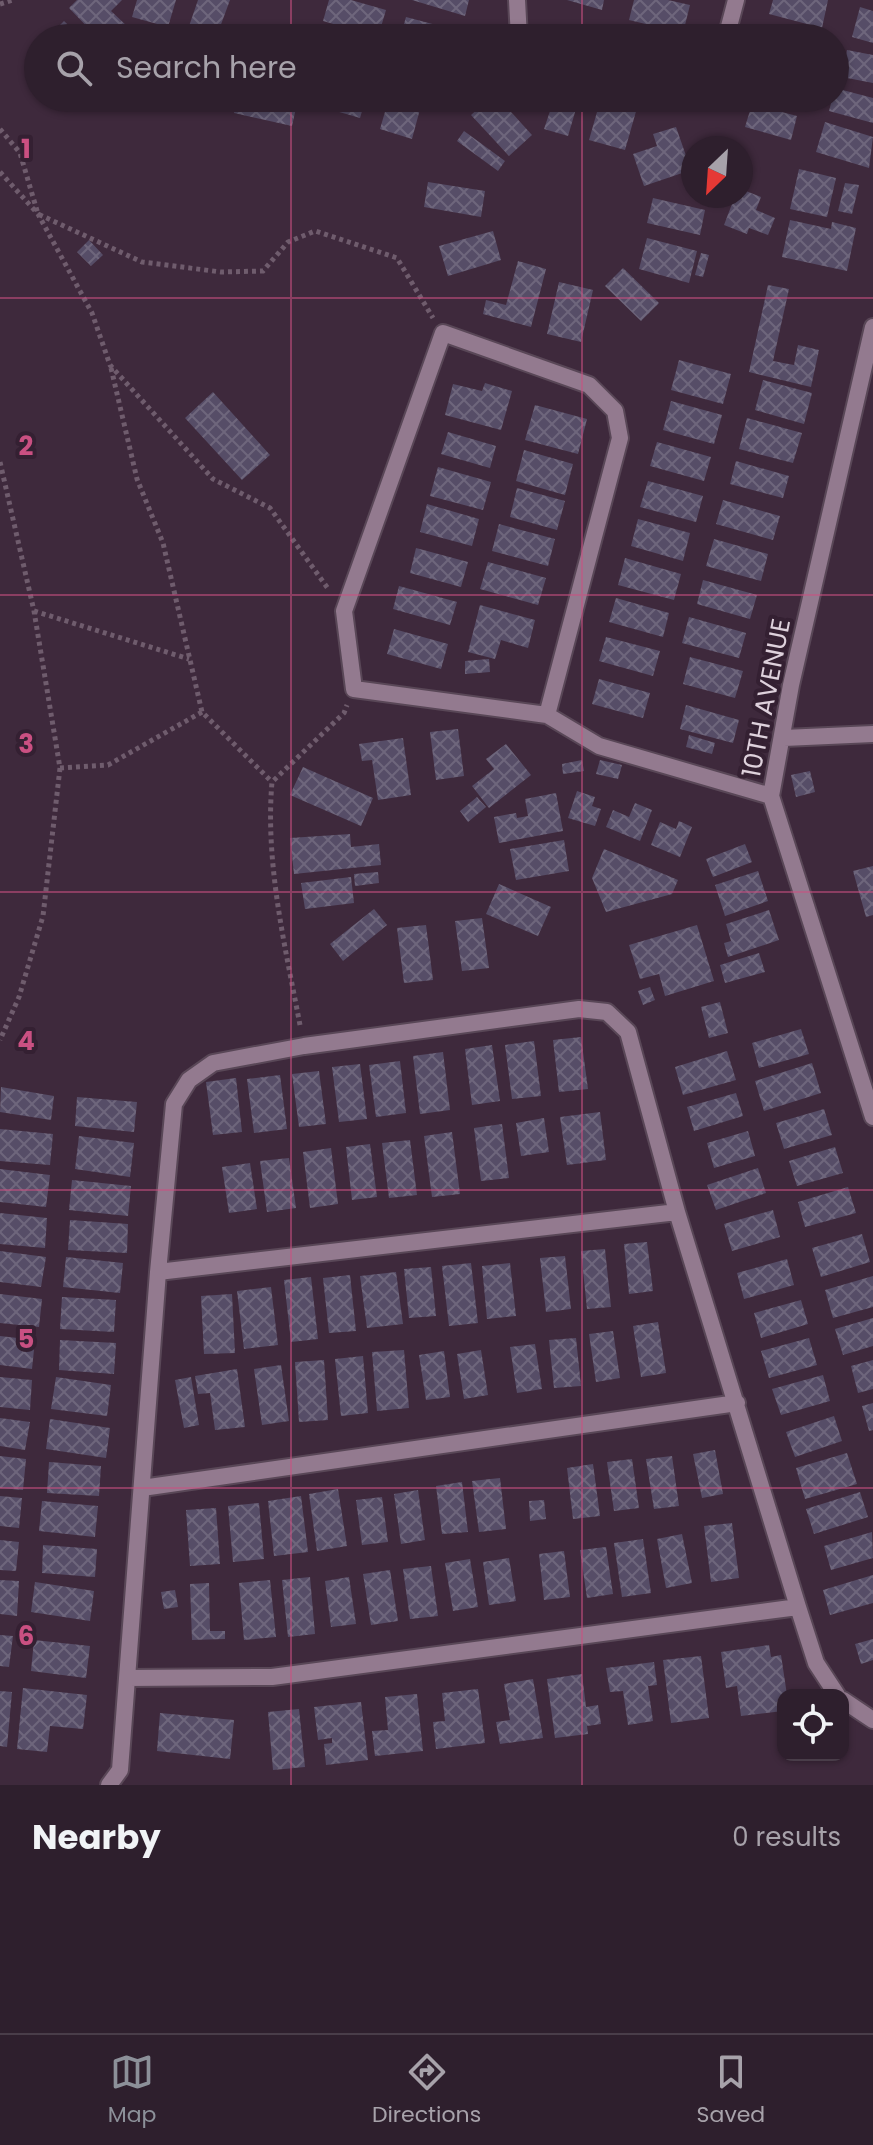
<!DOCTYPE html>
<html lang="en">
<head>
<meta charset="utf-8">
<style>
	:root { --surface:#2e1f2d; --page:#362735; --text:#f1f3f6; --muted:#a7a2aa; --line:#493d49; --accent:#8c9099 }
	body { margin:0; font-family:Poppins,sans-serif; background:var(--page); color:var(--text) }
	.controls { position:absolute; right:24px; bottom:24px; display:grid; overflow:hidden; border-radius:16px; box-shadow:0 2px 6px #0004 }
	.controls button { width:72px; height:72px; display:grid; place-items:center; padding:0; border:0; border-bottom:2px solid var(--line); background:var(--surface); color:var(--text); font:40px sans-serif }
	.compass { position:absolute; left:681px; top:136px; width:72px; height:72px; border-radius:50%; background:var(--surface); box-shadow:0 2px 6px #0004; rotate:205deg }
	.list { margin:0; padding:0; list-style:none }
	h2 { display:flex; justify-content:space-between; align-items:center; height:104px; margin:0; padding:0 32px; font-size:34px }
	h2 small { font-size:26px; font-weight:400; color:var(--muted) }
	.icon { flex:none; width:44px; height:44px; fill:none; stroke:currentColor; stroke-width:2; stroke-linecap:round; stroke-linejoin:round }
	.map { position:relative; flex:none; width:873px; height:1785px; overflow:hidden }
	.search { position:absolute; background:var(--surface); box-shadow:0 2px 6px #0004; left:24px; right:24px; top:24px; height:88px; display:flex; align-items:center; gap:20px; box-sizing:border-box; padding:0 28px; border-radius:44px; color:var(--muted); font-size:30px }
	.sheet { height:248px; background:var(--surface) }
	nav { display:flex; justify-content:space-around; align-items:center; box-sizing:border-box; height:112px; border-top:2px solid var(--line); background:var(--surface); font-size:22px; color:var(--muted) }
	nav a { display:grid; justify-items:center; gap:4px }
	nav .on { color:var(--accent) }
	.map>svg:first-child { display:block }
	.building { fill:url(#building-cross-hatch) }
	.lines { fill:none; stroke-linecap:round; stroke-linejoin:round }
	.minor-casing { stroke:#594757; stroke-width:20 }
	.path { stroke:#6f5c6d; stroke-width:5; stroke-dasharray:4 4; stroke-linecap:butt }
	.minor { stroke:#937a8f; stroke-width:16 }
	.grid { fill:none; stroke:#ca5082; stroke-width:2; stroke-opacity:0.55 }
	.labels { text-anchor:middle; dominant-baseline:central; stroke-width:8; stroke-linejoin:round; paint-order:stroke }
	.street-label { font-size:26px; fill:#ded1dc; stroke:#342032 }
	.grid-label { font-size:26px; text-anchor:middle; font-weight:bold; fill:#ca5082; stroke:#342032; stroke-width:8; stroke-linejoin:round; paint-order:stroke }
</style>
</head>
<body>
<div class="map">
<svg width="873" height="1785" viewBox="0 0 873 1785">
	<defs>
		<pattern id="building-cross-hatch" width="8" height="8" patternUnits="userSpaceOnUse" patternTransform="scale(2)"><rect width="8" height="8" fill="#564d67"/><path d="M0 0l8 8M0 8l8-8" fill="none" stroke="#6e667c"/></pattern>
	</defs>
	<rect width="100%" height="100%" fill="#3e293c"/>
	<path class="building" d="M77,0H122L111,11L128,27L117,38H98L69,8Z
		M137,0H176L168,27L132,17Z
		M198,0H230L216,38L187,32Z
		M329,0H351L386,10L378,37L323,21Z
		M412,0H469L465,16Z
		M567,0H604L602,10Z
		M634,0H668L690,5L683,33L629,20Z
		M773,0H828L822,28L769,14Z
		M860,7L873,11V43L852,37Z
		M406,17L459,31L457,38H400Z
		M64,21L82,38H59L53,32Z
		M137,25L173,38H140Z
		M766,26L807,37V38H763Z
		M847,50L873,55V83L842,77Z
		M835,88L873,98V123L829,111Z
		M237,98L298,99L292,126L234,113Z
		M325,98H366L360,118L322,107Z
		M389,98H423L412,139L380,129Z
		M490,98H516L521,103L511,112L532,135L509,156L471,115Z
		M601,98L639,101L625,150L589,140Z
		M781,98H804L803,104Z
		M553,102L576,109L568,136L544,129Z
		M752,104L797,116L791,140L745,127Z
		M825,122L873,137L869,168L816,152Z
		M676,127L691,170L644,186L633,154L657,146L653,134Z
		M464,131L505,161L498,171L457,141Z
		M799,169L836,178L827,217L790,209Z
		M428,182L485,191L481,217L424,207Z
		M845,183L859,185L852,214L838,211Z
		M741,189L761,197L756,210L775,218L768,235L749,228L747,234L724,225L735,196H741Z
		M653,198L705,210L700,235L647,223Z
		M790,220L831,229L832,222L856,228L847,271L782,257Z
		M493,231L501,260L448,276L439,246Z
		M647,238L697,251L689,283L639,269Z
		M89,240L103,255L91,266L77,252Z
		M701,253L709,255L703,277L695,275Z
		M518,261L546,269L531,327L483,314L486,300L506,305Z
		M623,268L659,303L641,321L605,286Z
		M559,282L593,290L581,342L547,334Z
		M768,285L789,289L773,361L794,365L798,345L819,350L811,387L749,372Z
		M679,360L731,374L723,404L671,390Z
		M763,380L812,393L804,424L755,410Z
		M485,383L512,391L501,430L445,415L453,384L482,391Z
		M213,392L270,455L242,480L185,418Z
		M671,401L722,415L714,444L663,430Z
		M535,405L587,419L578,454L525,440Z
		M747,418L802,433L793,463L739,449Z
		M448,432L496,446L490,468L441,454Z
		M657,442L711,457L704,481L650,466Z
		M524,450L573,464L565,495L516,481Z
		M736,461L789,476L783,498L730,484Z
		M438,467L491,482L483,510L430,496Z
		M648,481L703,496L696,522L640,507Z
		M517,488L565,501L557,530L510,517Z
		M723,500L780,516L773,540L716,524Z
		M427,504L479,519L472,546L420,532Z
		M638,519L690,533L683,561L631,546Z
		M499,524L555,539L548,566L492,551Z
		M714,539L768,554L761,581L706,566Z
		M416,548L468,562L461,587L410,573Z
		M625,558L681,574L674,600L618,585Z
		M488,562L546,578L538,605L480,589Z
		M703,580L757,595L750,619L697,604Z
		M399,586L457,602L450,625L393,609Z
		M616,598L669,613L663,637L609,622Z
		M480,605L535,620L528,648L501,640L495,659L468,652Z
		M689,617L746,633L739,658L682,643Z
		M394,629L448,644L441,669L387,654Z
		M606,637L660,651L653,676L599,661Z
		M690,657L743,671L735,698L683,684Z
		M489,659L490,672L465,674V661Z
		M599,679L650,693L643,718L592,704Z
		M686,705L739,720L733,743L680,729Z
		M458,729L464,776L436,780L430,732Z
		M689,735L715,743L712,754L686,747Z
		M403,738L411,795L378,800L372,760L362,761L359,744Z
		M506,744L531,775L489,808L472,786L494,769L486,759Z
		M582,760L584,771L563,774L562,764Z
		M600,760L622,765L618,779L596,774Z
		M303,767L373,798L361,826L290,795Z
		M810,771L815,792L796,797L791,775Z
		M577,791L595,797L592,806L601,809L595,826L568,818Z
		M556,793L563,831L499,843L494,817L516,813L517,818L528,816L525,799Z
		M477,797L486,807L468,822L460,811Z
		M635,803L652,810L640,841L606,827L613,810L629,817Z
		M679,821L692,827L680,857L651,845L660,822L676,829Z
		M350,834L351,847L379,844L381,865L294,874L290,838Z
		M564,840L569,871L516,880L510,849Z
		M745,844L752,862L713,877L706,859Z
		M604,849L678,880L672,894L606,912L592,878Z
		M873,866V915L866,917L853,871Z
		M758,871L768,901L725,916L715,885Z
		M378,872L379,883L355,886L354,874Z
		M351,877L354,903L305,909L301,883Z
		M499,884L551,907L538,936L486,914Z
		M374,909L387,925L343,961L330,944Z
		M769,910L779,940L728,957L724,943L731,941L726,924Z
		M482,918L489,968L462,971L455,921Z
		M426,925L433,980L404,983L397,928Z
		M697,925L714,981L665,996L659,974L640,979L629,945Z
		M759,953L765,972L725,983L720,965Z
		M650,987L655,1000L643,1005L638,991Z
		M720,1002L728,1033L709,1038L701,1007Z
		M801,1029L809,1054L759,1068L752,1043Z
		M581,1037L588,1089L559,1092L553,1040Z
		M534,1041L541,1096L512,1099L505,1045Z
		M492,1045L500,1101L472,1105L465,1049Z
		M727,1051L736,1080L683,1095L675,1067Z
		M443,1052L450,1110L420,1114L413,1056Z
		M400,1061L406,1113L376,1117L369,1065Z
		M812,1063L821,1093L764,1111L755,1081Z
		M360,1064L367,1119L339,1122L332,1067Z
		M319,1071L326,1124L299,1127L292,1074Z
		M280,1075L287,1129L254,1133L247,1079Z
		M236,1078L242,1132L213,1135L206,1082Z
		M1,1087L54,1096L51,1120L0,1112Z
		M736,1093L743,1116L694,1131L687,1107Z
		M77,1097L137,1102L134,1132L75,1126Z
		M824,1109L832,1135L784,1149L776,1123Z
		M600,1112L606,1160L567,1165L560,1117Z
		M544,1118L549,1152L521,1156L516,1123Z
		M502,1124L509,1178L481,1181L474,1128Z
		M0,1129L53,1134L50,1165L0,1161Z
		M748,1131L755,1156L714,1168L707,1143Z
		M452,1132L460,1194L432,1197L424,1136Z
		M79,1136L134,1143L130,1177L75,1169Z
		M410,1140L417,1195L389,1198L382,1143Z
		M370,1144L377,1197L352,1200L346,1147Z
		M835,1147L843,1173L797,1186L789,1161Z
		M331,1148L338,1204L310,1208L303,1152Z
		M289,1158L296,1208L267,1212L260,1161Z
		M250,1163L257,1209L229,1213L222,1167Z
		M758,1168L766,1193L716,1210L707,1185Z
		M0,1169L50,1175L46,1207L0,1202Z
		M72,1180L131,1186L128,1216L69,1210Z
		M848,1187L856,1213L805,1227L798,1202Z
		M773,1210L780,1237L732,1251L724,1224Z
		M0,1213L47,1218L45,1248L0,1244Z
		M70,1220L128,1224L127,1253L68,1250Z
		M862,1234L870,1262L821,1277L812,1248Z
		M647,1242L653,1291L629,1294L624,1244Z
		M605,1249L611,1307L587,1309L581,1251Z
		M0,1251L46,1257L41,1287L0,1282Z
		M565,1256L571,1309L546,1312L540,1258Z
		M66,1257L123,1263L120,1293L63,1287Z
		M787,1259L794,1285L744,1299L737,1273Z
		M471,1263L478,1323L449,1326L442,1266Z
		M510,1263L516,1316L487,1319L482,1266Z
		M431,1267L436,1316L409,1318L404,1269Z
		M396,1272L403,1324L367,1328L360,1276Z
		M350,1275L356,1331L329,1333L323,1278Z
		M873,1276V1307L833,1318L825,1290Z
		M311,1277L318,1339L291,1342L284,1280Z
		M271,1287L278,1345L244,1349L237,1291Z
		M0,1294L42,1299L39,1327L0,1323Z
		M232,1294L235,1353L204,1354L201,1296Z
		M62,1297L116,1300L114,1332L60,1329Z
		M801,1300L808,1324L761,1338L754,1313Z
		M873,1318V1346L843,1355L835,1329Z
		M658,1322L666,1373L641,1377L633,1326Z
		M613,1331L620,1378L596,1382L589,1334Z
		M0,1336L35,1340L32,1369L0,1365Z
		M576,1338L581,1386L554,1388L549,1340Z
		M809,1338L817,1365L769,1378L761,1351Z
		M60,1340L116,1343L114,1374L59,1370Z
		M535,1344L542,1389L517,1393L510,1347Z
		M404,1350L409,1408L377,1411L372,1352Z
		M481,1350L488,1395L464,1399L457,1354Z
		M444,1351L450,1397L426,1400L419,1355Z
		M363,1356L368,1413L341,1416L335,1359Z
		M324,1360L328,1420L299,1422L295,1362Z
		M873,1360V1389L858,1393L851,1366Z
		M281,1365L289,1421L262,1425L254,1369Z
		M237,1369L245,1427L215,1430L210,1393L198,1394L195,1376Z
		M823,1375L830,1401L781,1415L772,1389Z
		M0,1377L32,1380L30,1410L0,1407Z
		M56,1377L111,1385L107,1416L51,1409Z
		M191,1377L199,1425L184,1428L175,1380Z
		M873,1403V1430L869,1431L862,1406Z
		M834,1416L842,1441L795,1457L786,1432Z
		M0,1418L30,1422L25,1450L0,1446Z
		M50,1419L110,1428L106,1458L46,1449Z
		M715,1450L723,1494L702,1498L693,1454Z
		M847,1453L857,1484L805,1499L796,1468Z
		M0,1456L26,1459L23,1490L0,1488Z
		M672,1456L679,1506L654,1509L646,1459Z
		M632,1459L639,1508L614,1511L607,1462Z
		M49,1462L101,1466L99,1496L47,1493Z
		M593,1464L600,1516L573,1519L567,1468Z
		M500,1478L506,1529L479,1532L472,1481Z
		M462,1482L468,1532L442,1534L436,1486Z
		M338,1489L347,1546L317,1551L309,1494Z
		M418,1490L425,1540L401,1544L394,1494Z
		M860,1492L868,1517L814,1534L806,1509Z
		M0,1496L22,1498L19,1528L0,1526Z
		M301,1496L308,1552L274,1556L268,1501Z
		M382,1497L388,1542L362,1545L356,1500Z
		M544,1500L546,1519L530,1521L529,1501Z
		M42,1501L98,1506L95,1537L39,1531Z
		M259,1503L264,1559L233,1562L228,1506Z
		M216,1508L220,1564L190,1566L186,1510Z
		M732,1523L739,1578L711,1582L704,1526Z
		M872,1532L873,1558L831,1570L824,1546Z
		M682,1534L692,1583L666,1588L657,1539Z
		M643,1539L651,1593L622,1597L614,1543Z
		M0,1540L19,1542L16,1571L0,1570Z
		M43,1545L97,1549L95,1577L42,1573Z
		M606,1547L613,1594L587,1598L580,1550Z
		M564,1551L570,1597L544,1600L539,1554Z
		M509,1558L516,1601L489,1605L483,1562Z
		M470,1559L478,1607L453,1611L445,1563Z
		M431,1566L438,1616L410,1619L403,1569Z
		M390,1570L398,1621L371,1625L363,1574Z
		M873,1575V1603L830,1615L823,1590Z
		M310,1577L315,1634L288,1637L282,1580Z
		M349,1577L356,1624L331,1627L325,1581Z
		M0,1580L19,1581L17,1616L0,1614Z
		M270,1580L276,1637L244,1640L239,1583Z
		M35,1582L94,1591L90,1621L31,1612Z
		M209,1583L210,1631H225V1639L192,1640L190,1584Z
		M175,1590L178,1607L164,1609L161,1592Z
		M0,1635L13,1636L9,1667L0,1666Z
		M873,1639V1660L861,1664L855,1644Z
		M34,1640L90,1646L86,1678L31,1671Z
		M769,1645L771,1657L781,1655L787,1695H783V1711L741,1716L737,1686L726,1688L721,1652Z
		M701,1656L709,1718L671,1723L663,1660Z
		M654,1662L657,1685L648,1686L653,1721L628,1725L623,1691L610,1692L606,1668Z
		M582,1674L586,1707L598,1705L601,1724L587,1726L588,1734L555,1738L547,1679Z
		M533,1679L543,1738L500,1744L496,1722L510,1720L504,1684Z
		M23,1688L87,1695L83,1729L50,1726L47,1752L17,1749Z
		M478,1689L485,1743L436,1749L433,1722L445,1721L442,1693Z
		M0,1691L12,1692L7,1747L0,1746Z
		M417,1694L423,1751L375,1756L372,1731L388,1730L385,1697Z
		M361,1702L368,1760L326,1765L324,1744L332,1743V1738L318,1740L314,1707Z
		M299,1709L305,1767L273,1770L268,1712Z
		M160,1713L234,1720L230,1759L157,1751Z"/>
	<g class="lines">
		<g class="minor-casing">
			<path id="minor" d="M517,0L519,38
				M726,38L736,0
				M873,327L791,685L771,796L873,1117
				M443,333L589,385L615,411L620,438L547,715L354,689L344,611Z
				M547,715L599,746L771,796
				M784,738L873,734
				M158,1272L677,1212
				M142,1488L737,1403
				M127,1678L272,1677L798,1607
				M843,1700L873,1720
				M109,1785L120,1770L158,1272L174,1104L189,1080L213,1063L304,1046L579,1009L607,1012L628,1032L677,1212L798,1607L816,1663L837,1695"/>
		</g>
		<path class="path" d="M0,4L13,0
			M0,129L20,153L38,214L142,262L221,272L263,271L288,242L315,231L397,258L433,318
			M0,172L38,214L92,313L110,365L213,479L270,508L329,590
			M111,368L137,479L163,543L202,712L272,782
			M0,462L34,611L60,768L43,916L19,997L0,1040
			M34,611L189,659
			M60,768L108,765L202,712
			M300,1025C285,946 265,863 272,782L344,713L347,705"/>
		<use href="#minor" class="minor"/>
	</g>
	<path class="grid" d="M291,0V38M582,0V38M291,98V1785M582,98V1785M0,298H873M0,595H873M0,892H873M0,1190H873M0,1488H873"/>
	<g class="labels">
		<g class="street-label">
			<text transform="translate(766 698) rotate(-79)">10TH AVENUE</text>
		</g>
	</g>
	<g class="grid-label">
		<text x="26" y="158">1</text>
		<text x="26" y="455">2</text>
		<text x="26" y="753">3</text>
		<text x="26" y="1050">4</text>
		<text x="26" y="1348">5</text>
		<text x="26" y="1645">6</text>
	</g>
</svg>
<div class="controls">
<button><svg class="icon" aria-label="locate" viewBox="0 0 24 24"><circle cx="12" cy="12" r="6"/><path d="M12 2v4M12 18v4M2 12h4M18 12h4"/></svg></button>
</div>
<svg class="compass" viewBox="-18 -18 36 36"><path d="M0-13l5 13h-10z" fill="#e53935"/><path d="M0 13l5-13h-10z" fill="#a7a2aa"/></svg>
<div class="search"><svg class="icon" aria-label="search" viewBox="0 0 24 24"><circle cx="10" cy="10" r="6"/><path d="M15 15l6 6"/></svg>Search here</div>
</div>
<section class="sheet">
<h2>Nearby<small>0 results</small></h2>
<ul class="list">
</ul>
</section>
<nav>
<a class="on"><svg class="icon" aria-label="map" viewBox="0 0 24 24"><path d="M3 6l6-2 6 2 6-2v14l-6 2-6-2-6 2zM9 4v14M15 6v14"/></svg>Map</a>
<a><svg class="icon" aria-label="directions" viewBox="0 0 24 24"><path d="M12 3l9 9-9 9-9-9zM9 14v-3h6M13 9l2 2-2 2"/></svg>Directions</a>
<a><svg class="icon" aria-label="saved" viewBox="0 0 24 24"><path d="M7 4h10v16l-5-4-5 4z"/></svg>Saved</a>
</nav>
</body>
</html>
